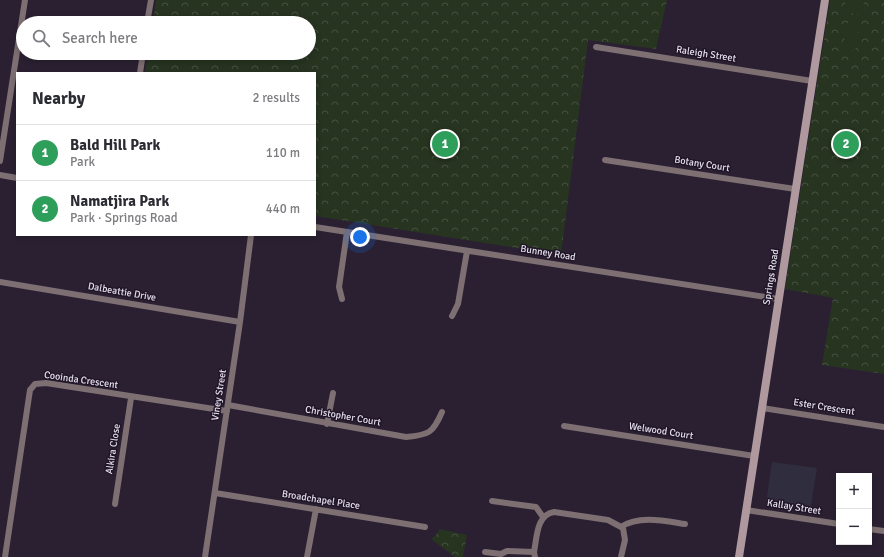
<!DOCTYPE html>
<html lang="en">
<head>
<meta charset="utf-8">
<style>
	:root { --surface:#fff; --page:#f2f2f3; --text:#2b2b33; --muted:#7c7c81; --line:#e1e1e2; --accent:#ea580c }
	body { margin:0; font-family:Signika,sans-serif; background:var(--page); color:var(--text) }
	.controls { position:absolute; right:12px; bottom:12px; display:grid; overflow:hidden; border-radius:0px; box-shadow:0 2px 6px #0003 }
	.controls button { width:36px; height:36px; display:grid; place-items:center; padding:0; border:0; border-bottom:1px solid var(--line); background:var(--surface); color:var(--text); font:20px sans-serif }
	.you { position:absolute; left:360px; top:237px; width:14px; height:14px; margin:-10px; border:3px solid #fff; border-radius:50%; background:#1a73e8; box-shadow:0 0 0 6px #1a73e833 }
	.badge { display:grid; place-items:center; width:26px; height:26px; border-radius:50%; background:var(--accent); color:#fff; font-size:13px; font-weight:700 }
	.pin { position:absolute; translate:-50% -50%; border:2px solid #fff; box-shadow:0 1px 4px #0006 }
	.list { margin:0; padding:0; list-style:none }
	h2 { display:flex; justify-content:space-between; align-items:center; height:52px; margin:0; padding:0 16px; font-size:17px }
	h2 small { font-size:13px; font-weight:400; color:var(--muted) }
	.list li { display:grid; grid-template-columns:26px 1fr auto; gap:12px; align-items:center; box-sizing:border-box; height:56px; padding:0 16px; border-top:1px solid var(--line) }
	.list b { display:block; font-size:15px; white-space:nowrap }
	.list p { margin:0; font-size:13px; white-space:nowrap; color:var(--muted) }
	.list em { font-size:13px; font-style:normal; color:var(--muted) }
	.icon { flex:none; width:22px; height:22px; fill:none; stroke:currentColor; stroke-width:2; stroke-linecap:round; stroke-linejoin:round }
	.map { position:relative; flex:none; width:884px; height:557px; overflow:hidden }
	.search { position:absolute; background:var(--surface); box-shadow:0 2px 6px #0003; left:16px; top:16px; width:300px; height:44px; display:flex; align-items:center; gap:10px; box-sizing:border-box; padding:0 14px; border-radius:22px; color:var(--muted); font-size:15px }
	.panel { position:absolute; background:var(--surface); box-shadow:0 2px 6px #0003; left:16px; top:72px; width:300px; height:164px; border-radius:0px }
	.map>svg:first-child { display:block }
	.commercial { fill:#302d3e }
	.park { fill:url(#park-crowns) }
	.garden { fill:#273420 }
	.lines { fill:none; stroke-linecap:round; stroke-linejoin:round }
	.street { stroke:#7d6f72; stroke-width:6 }
	.secondary { stroke:#b0999e; stroke-width:8 }
	.labels { text-anchor:middle; dominant-baseline:central; stroke-width:3; stroke-linejoin:round; paint-order:stroke }
	.street-label { font-size:10px; fill:#e5dfec; stroke:#201628 }
</style>
</head>
<body>
<div class="map">
<svg width="884" height="557" viewBox="0 0 884 557">
	<defs>
		<pattern id="park-crowns" width="20" height="18" patternUnits="userSpaceOnUse"><rect width="20" height="18" fill="#273420"/><path d="M2 6a3 3 0 1 1 6 0M12 15a3 3 0 1 1 6 0" fill="none" stroke="#465141"/></pattern>
	</defs>
	<rect width="100%" height="100%" fill="#2a2032"/>
	<path class="commercial" d="M772,462L817,468L810,511L766,504Z"/>
	<path class="park" d="M156,0H667L656,49L588,40L561,255L315,216V73H145L148,53H309V23H153Z
		M830,0H884V374L822,365L833,298L785,289Z
		M440,529L467,535L463,557H455L431,539L436,535Z"/>
	<path class="garden" d="M846,0H864L862,15L844,12Z
		M847,23L859,24L855,51L843,49Z"/>
	<g class="lines">
		<path class="street" d="M147,23L151,0
			M596,47L812,81
			M140,73L143,53
			M605,160L795,189
			M0,161L25,0
			M0,175L17,178
			M315,227L778,299
			M0,282L240,322
			M342,299L339,287L347,232
			M452,316L458,304L467,251
			M228,405L406,437C429,435 433,433 442,412
			M762,408L884,427
			M327,424L333,393
			M564,426L754,456
			M215,493L425,527
			M492,501L536,507L543,517
			M115,504L131,398
			M746,510L839,524
			M621,527C639,515 665,521 685,524
			M869,529L884,531
			M485,552L501,554L507,551L534,552
			M5,557L30,390L35,384L46,383L227,411
			M205,557L240,322L251,235
			M307,557L316,509
			M535,557L534,552C537,538 536,515 554,512L608,520L623,528L625,540L621,557"/>
		<path class="secondary" d="M739,557L825,0"/>
	</g>
	<g class="labels">
		<g class="street-label">
			<text transform="translate(706 54) rotate(9)">Raleigh Street</text>
			<text transform="translate(702 164) rotate(9)">Botany Court</text>
			<text transform="translate(548 253) rotate(9)">Bunney Road</text>
			<text transform="translate(771 277) rotate(-81)">Springs Road</text>
			<text transform="translate(122 292) rotate(10)">Dalbeattie Drive</text>
			<text transform="translate(81 380) rotate(8)">Cooinda Crescent</text>
			<text transform="translate(219 395) rotate(-81)">Viney Street</text>
			<text transform="translate(824 407) rotate(9)">Ester Crescent</text>
			<text transform="translate(343 416) rotate(10)">Christopher Court</text>
			<text transform="translate(661 431) rotate(9)">Welwood Court</text>
			<text transform="translate(113 449) rotate(-81)">Alkira Close</text>
			<text transform="translate(321 500) rotate(9)">Broadchapel Place</text>
			<text transform="translate(794 507) rotate(9)">Kallay Street</text>
		</g>
	</g>
</svg>
<div class="controls">
<button>+</button>
<button>−</button>
</div>
<div class="you"></div>
<div class="pin badge" style="left:445px;top:144px;background:#2e9e5b">1</div>
<div class="pin badge" style="left:846px;top:144px;background:#2e9e5b">2</div>
<div class="search"><svg class="icon" aria-label="search" viewBox="0 0 24 24"><circle cx="10" cy="10" r="6"/><path d="M15 15l6 6"/></svg>Search here</div>
<section class="panel">
<h2>Nearby<small>2 results</small></h2>
<ul class="list">
<li><span class="badge" style="background:#2e9e5b">1</span><div><b>Bald Hill Park</b><p>Park</p></div><em>110 m</em></li>
<li><span class="badge" style="background:#2e9e5b">2</span><div><b>Namatjira Park</b><p>Park · Springs Road</p></div><em>440 m</em></li>
</ul>
</section>
</div>
</body>
</html>
